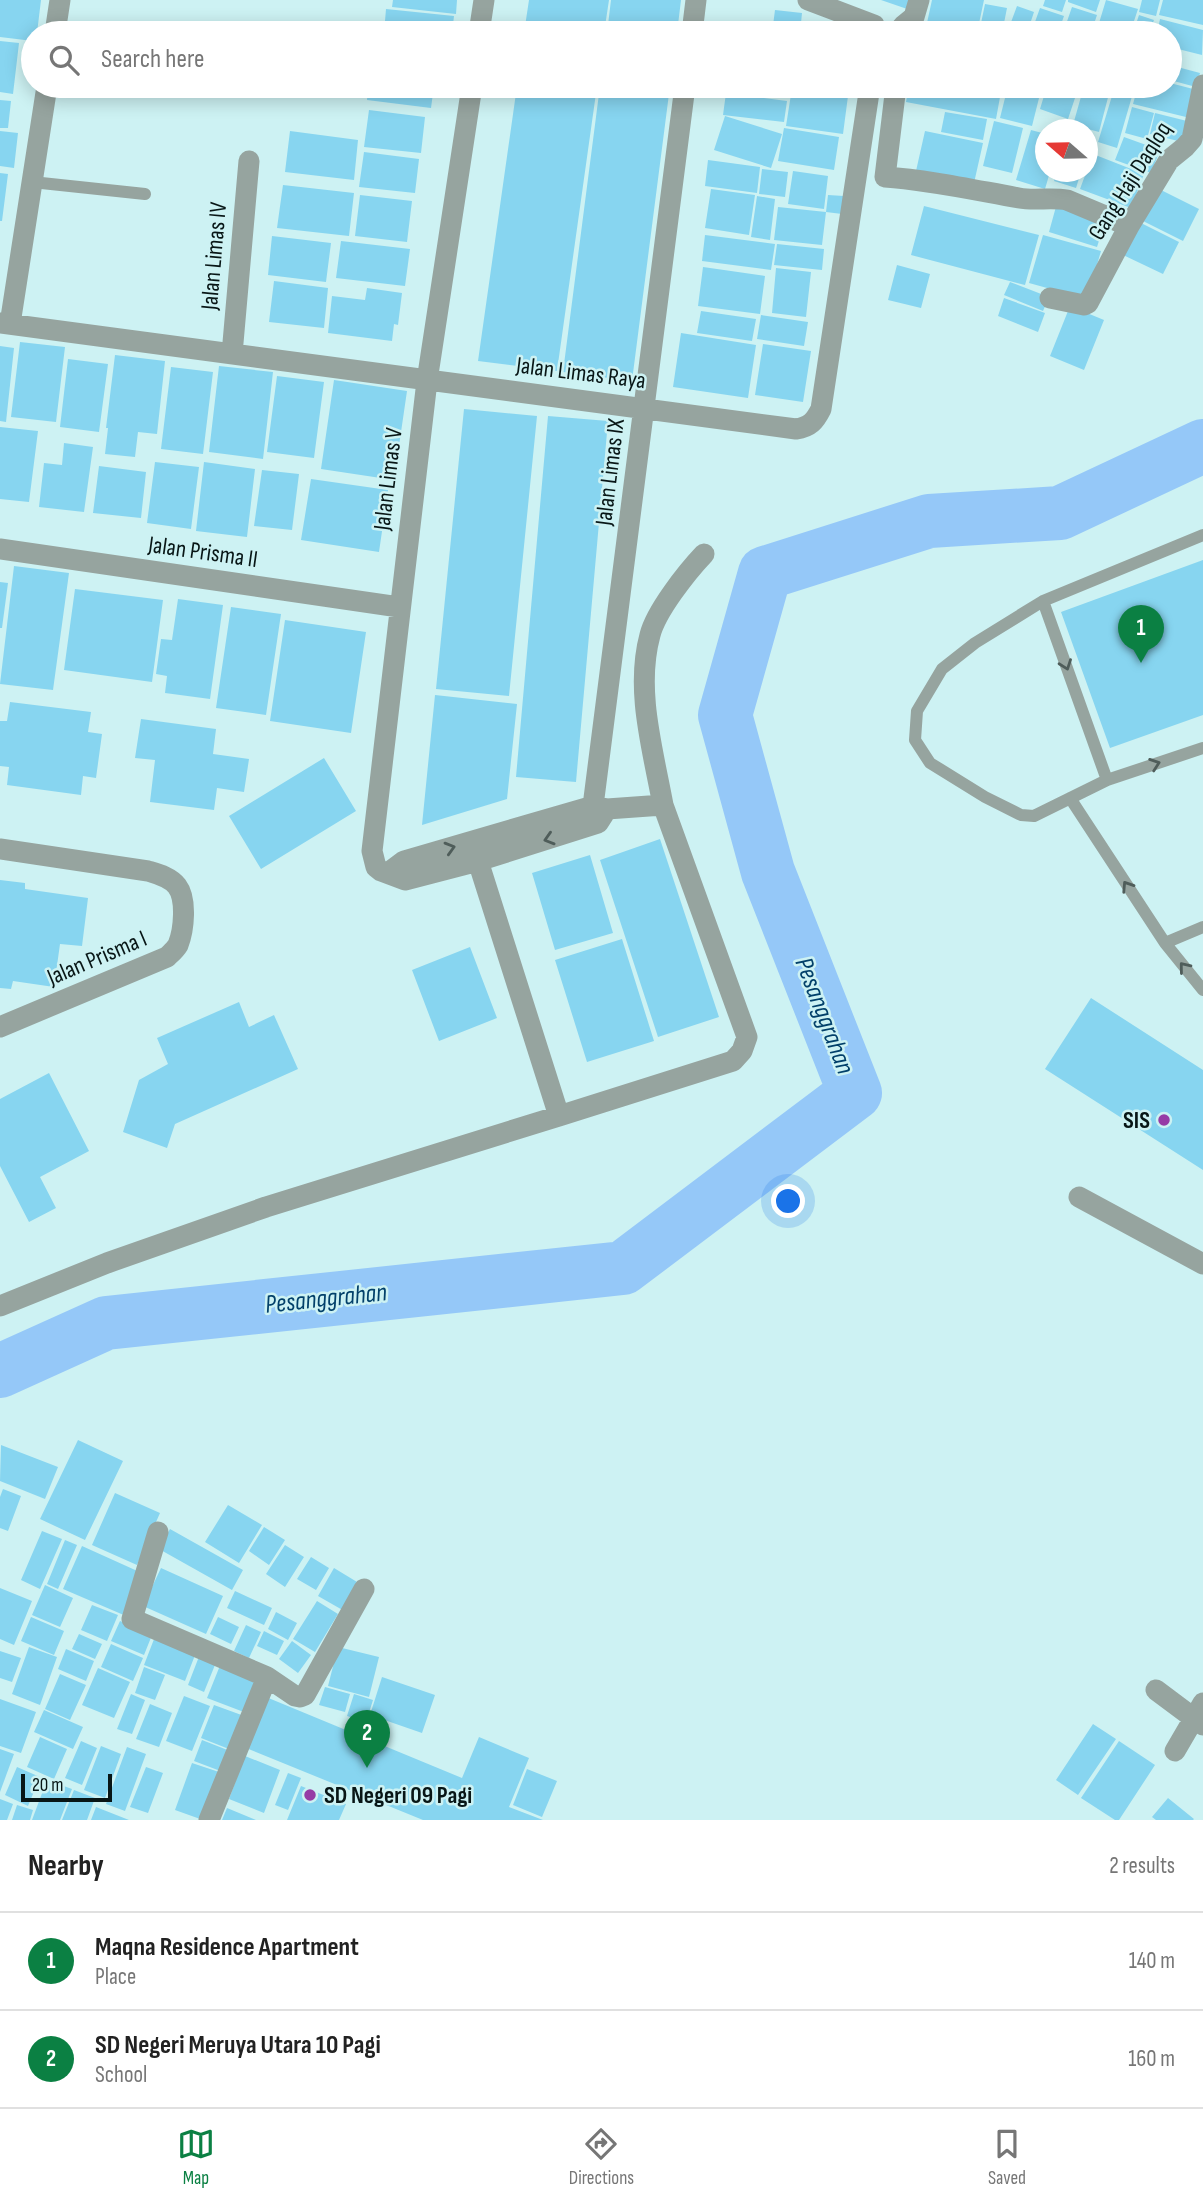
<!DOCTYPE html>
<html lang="en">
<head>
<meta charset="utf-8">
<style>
	:root { --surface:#fff; --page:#f2f2f2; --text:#222; --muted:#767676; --line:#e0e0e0; --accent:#0b8043 }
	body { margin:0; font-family:"Sofia Sans Condensed",sans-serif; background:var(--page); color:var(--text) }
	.compass { position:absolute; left:1035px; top:119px; width:63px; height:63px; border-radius:50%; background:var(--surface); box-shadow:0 4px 18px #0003; rotate:290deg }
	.scale { position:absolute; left:21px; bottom:18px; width:91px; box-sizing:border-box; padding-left:7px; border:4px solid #081616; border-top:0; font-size:19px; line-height:24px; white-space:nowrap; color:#081616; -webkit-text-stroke:5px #cdf2f3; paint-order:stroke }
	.you { position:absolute; left:789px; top:1202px; width:24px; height:24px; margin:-18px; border:5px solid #fff; border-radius:50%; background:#1a73e8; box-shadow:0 0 0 10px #1a73e833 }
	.badge { display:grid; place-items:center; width:46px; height:46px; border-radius:50%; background:var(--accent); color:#fff; font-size:23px; font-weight:700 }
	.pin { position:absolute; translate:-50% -58px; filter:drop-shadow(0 2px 4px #0008) }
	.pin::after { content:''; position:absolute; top:37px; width:24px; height:21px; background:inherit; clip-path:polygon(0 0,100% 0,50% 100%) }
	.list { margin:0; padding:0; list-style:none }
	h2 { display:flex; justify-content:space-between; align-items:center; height:91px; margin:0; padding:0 28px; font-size:30px }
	h2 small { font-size:23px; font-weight:400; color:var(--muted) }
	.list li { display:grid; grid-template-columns:46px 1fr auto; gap:21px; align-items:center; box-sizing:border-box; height:98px; padding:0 28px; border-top:2px solid var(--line) }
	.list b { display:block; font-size:26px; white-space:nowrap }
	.list p { margin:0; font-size:23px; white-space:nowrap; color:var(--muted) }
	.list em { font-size:23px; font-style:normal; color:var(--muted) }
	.icon { flex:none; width:38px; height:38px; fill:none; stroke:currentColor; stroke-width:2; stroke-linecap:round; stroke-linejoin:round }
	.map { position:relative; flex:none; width:1203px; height:1820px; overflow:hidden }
	.search { position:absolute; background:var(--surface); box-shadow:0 4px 18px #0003; left:21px; right:21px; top:21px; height:77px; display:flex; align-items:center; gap:18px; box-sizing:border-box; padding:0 24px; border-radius:38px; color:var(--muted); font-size:26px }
	.sheet { height:287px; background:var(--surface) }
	nav { display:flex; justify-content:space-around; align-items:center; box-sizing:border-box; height:98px; border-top:2px solid var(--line); background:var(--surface); font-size:19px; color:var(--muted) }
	nav a { display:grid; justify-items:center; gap:4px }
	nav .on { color:var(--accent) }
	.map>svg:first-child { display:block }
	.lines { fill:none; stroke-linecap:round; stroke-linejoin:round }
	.river { stroke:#95c8f8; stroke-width:54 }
	.building { fill:#87d5f0 }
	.lane { stroke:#96a49f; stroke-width:12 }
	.street { stroke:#96a49f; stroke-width:21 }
	.oneway { stroke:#4f5d5a }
	.poi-dot { fill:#963ba6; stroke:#cdf2f3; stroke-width:2.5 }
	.labels { text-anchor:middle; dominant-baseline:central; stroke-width:5; stroke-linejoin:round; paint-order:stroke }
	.street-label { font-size:24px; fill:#081616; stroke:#cdf2f3 }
	.poi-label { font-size:24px; font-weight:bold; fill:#081616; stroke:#cdf2f3; text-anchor:end }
	.water-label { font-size:26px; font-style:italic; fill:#02406a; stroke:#cdf2f3 }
</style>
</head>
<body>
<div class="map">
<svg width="1203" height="1820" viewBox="0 0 1203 1820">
	<rect width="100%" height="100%" fill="#cdf2f3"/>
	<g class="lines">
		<path class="river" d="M0,1371L106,1323L623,1268L855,1093L768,872L725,715L765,573L929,521L1060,513L1203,446"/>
	</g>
	<path class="building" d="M0,0H41L37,33H33V41L0,37Z
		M393,0H457L456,14L392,7Z
		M529,0H609L604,33H524Z
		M611,0H681L677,33H607Z
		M881,0H917L913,11Z
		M932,0H984L977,33L925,32Z
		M1045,0H1066L1062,12L1043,6Z
		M1068,0H1100L1096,12L1068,2Z
		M1106,0L1138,9L1130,33H1096Z
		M1142,0H1160L1156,16L1139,12Z
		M1163,0H1203V25L1159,15Z
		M985,4L1007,8L1002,33H979Z
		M1017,6L1034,12L1027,33H1007Z
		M1072,7L1097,15L1091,33H1063Z
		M1040,8L1064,16L1058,33H1031Z
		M386,9L454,16L452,33H384Z
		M775,10L802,13L800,33H772Z
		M1139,15L1154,20L1149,33H1133Z
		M1160,19L1203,30L1202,55L1170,47V33H1157Z
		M0,41L19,43L13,94L0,92Z
		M1170,65L1200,73L1196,87L1170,80Z
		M1170,83L1197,90L1190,118L1133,104L1138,86H1170Z
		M368,86H434L431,108L367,100Z
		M517,86H597L557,371L478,361Z
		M600,86H670L632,381L563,372Z
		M727,86H770L769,94L726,88Z
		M773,86H790L788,96L772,94Z
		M805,86H851L850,94L805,87Z
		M909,86H1002L996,119L906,102Z
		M1008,86H1042L1032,126L1000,118Z
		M1047,86H1079L1068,119L1040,109Z
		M1084,86H1111L1099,132L1073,125Z
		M1115,86H1135L1117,148L1098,142Z
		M792,88L848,96L843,134L786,126Z
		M726,93L787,101L784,122L723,115Z
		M0,100L11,101L8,128H0Z
		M1132,107L1154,113L1147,139L1125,133Z
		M369,110L425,117L421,153L364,147Z
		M945,112L987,119L983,140L941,132Z
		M1155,113L1191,122L1186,143L1150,134Z
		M725,116L782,134L771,168L714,150Z
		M994,121L1023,128L1012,173L983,166Z
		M784,128L839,137L834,170L778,161Z
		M1031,130L1046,134V172H1050L1045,189L1016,180Z
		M0,131L18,133L14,168L0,166Z
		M290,131L358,140L354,180L285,172Z
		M925,131L983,143L974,183L916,171Z
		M1124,137L1160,150L1151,173L1115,160Z
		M364,152L419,159L415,193L359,187Z
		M1093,154L1144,174L1131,208L1080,189Z
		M708,160L760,167L757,193L705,186Z
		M762,169L788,172L785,197L759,194Z
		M793,171L828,176L824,209L788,204Z
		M1057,172H1081L1076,188L1054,181Z
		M0,173L8,174L2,221H0Z
		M283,185L354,193L349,236L277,228Z
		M1157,188L1199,209L1183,241L1141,220Z
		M711,189L755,195L749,235L705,228Z
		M360,195L412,201L407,242L355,236Z
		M828,195L844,196L842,214L826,212Z
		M757,196L775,199L770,240L751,237Z
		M1057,203L1106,219L1097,247L1049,232Z
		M924,206L1039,235L1025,285L911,255Z
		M778,207L826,212L822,245L774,240Z
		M1137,221L1179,242L1163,274L1121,254Z
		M705,235L775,244L771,270L702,261Z
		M1043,235L1101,251L1087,299L1029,283Z
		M272,236L331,243L326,282L268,275Z
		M341,241L410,249L405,286L336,278Z
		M777,244L824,249L822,270L774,265Z
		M897,265L930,274L921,308L888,300Z
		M703,267L765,276L760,314L698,306Z
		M776,268L811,272L806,317L772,313Z
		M274,281L328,288L324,328L269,322Z
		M1010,282L1049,297L1043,311L1004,295Z
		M367,288L402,293L398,325L394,324L392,341L328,333L332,296L365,300Z
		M1004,298L1045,313L1038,332L998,316Z
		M1070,306L1104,320L1084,370L1050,356Z
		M701,311L756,319L752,341L697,333Z
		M761,315L808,322L804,346L757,339Z
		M681,333L756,345L748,398L673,387Z
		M20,342L65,347L56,422L11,417Z
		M763,344L811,351L803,402L755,395Z
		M0,346L14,348L6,422L0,421Z
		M115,355L165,361L157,434L138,432L135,457L105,454L108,428H106Z
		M68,359L108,364L99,432L60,427Z
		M219,366L273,372L263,459L209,452Z
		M171,367L213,372L203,454L161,449Z
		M277,376L324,382L314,458L267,452Z
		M334,380L407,391L394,480L321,469Z
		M464,409L537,416L509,696L436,689Z
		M548,416L608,421L576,782L516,777Z
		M0,427L38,431L29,502L0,499Z
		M64,443L93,447L84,512L39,507L44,463L62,465Z
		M155,462L199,467L191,529L147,523Z
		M204,462L255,469L247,537L196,531Z
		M99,466L146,472L141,518L93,513Z
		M262,470L299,474L292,530L254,526Z
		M311,479L388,490L379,552L301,540Z
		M1203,560V715L1110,748L1061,612Z
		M14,566L69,573L53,690L0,684Z
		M0,582L8,583L2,628H0Z
		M75,589L163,600L152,682L64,670Z
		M178,599L223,605L210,699L165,693L167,676L156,674L161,639L172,640Z
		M231,607L281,614L266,715L216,708Z
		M285,620L366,632L351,733L270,721Z
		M435,695L517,704L507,799L422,825Z
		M10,702L91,712L88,732L102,734L96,778L83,776L81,795L7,785L9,767L0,766V721H7Z
		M141,719L216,729L213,754L249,759L244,792L217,788L214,810L150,802L155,760L135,758Z
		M324,758L356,811L261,869L229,816Z
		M660,839L719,1017L658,1037L600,860Z
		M590,855L613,933L555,950L532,873Z
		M0,880L25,883V889L88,898L82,946L60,944L54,987L13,981L11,989L0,988Z
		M622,939L654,1041L587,1062L555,960Z
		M470,947L497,1018L439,1041L412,970Z
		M1091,998L1203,1070V1170L1045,1069Z
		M239,1002L249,1027L274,1015L298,1069L175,1124L167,1148L123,1132L139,1080L168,1064L157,1038Z
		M49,1073L89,1151L40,1177L56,1208L29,1222L0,1166V1099Z
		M78,1440L123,1461L85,1540L40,1519Z
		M1,1445L58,1467L45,1499L0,1481Z
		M3,1489L21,1496L8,1531L0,1528V1497Z
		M115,1493L160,1513L137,1565L92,1545Z
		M228,1505L262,1525L239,1563L205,1542Z
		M264,1527L285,1540L269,1565L249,1551Z
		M170,1529L243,1570L232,1590L159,1549Z
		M42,1531L62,1539L40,1589L21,1580Z
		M65,1540L77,1545L58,1589L47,1584Z
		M285,1545L304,1557L285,1587L266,1574Z
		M82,1546L144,1574L126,1616L63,1589Z
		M311,1557L329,1568L316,1590L297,1579Z
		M161,1568L223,1596L206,1634L143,1606Z
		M334,1568L362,1585L346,1612L318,1596Z
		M45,1585L73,1598L60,1627L32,1615Z
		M0,1588L32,1601L14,1645L0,1639Z
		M235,1591L272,1608L264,1625L227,1608Z
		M317,1601L338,1614L315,1652L293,1639Z
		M92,1605L118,1615L107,1641L81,1630Z
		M276,1612L297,1623L288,1640L268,1629Z
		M31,1617L64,1631L54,1655L21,1641Z
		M218,1617L239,1627L231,1644L210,1634Z
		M120,1621L152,1635L144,1655L111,1641Z
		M246,1625L261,1632L249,1658L234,1651Z
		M264,1631L284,1641L277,1655L257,1646Z
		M79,1634L102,1644L95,1659L72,1649Z
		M156,1634L197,1650L185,1681L144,1665Z
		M292,1641L311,1655L298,1673L279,1659Z
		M111,1644L143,1658L133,1681L101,1667Z
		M29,1647L57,1657L40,1705L12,1694Z
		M338,1647L379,1657L369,1697L328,1686Z
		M66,1649L94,1661L86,1681L58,1669Z
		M0,1651L21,1658L12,1682L0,1678Z
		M200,1654L217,1660L204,1692L188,1685Z
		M221,1663L262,1679L249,1714L207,1698Z
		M144,1667L165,1675L155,1700L135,1693Z
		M98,1668L130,1682L114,1718L82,1705Z
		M60,1674L86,1685L70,1720L45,1709Z
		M382,1677L435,1695L422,1733L370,1715Z
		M325,1687L350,1694L345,1712L319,1705Z
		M131,1694L145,1700L132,1734L117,1729Z
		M354,1694L373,1700L366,1722L347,1716Z
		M184,1696L210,1706L192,1751L166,1741Z
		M266,1697L462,1778L479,1737L529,1758L509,1807L543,1820H423L246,1748Z
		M0,1699L36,1712L21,1753L0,1746Z
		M150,1704L172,1713L159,1747L136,1739Z
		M214,1705L247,1717L234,1751L201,1738Z
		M44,1710L83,1727L73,1749L34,1732Z
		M1093,1724L1116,1739L1078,1795L1056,1780Z
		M40,1737L67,1749L54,1779L27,1767Z
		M202,1740L230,1751L223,1772L194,1761Z
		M81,1741L97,1748L82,1785L65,1778Z
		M1119,1741L1155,1765L1119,1820H1115L1081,1798Z
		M101,1746L121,1754L105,1798L84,1790Z
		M127,1747L146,1754L125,1811L106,1804Z
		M0,1749L14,1754L0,1792Z
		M245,1756L280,1770L264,1813L229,1799Z
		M192,1763L222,1773L203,1820L175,1810Z
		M17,1767L40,1777L28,1806L5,1795Z
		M146,1767L163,1773L148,1813L130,1807Z
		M527,1769L557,1781L542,1817L513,1805Z
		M288,1773L301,1778L288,1810L275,1805Z
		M47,1780L72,1789L60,1820H32Z
		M301,1786L346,1804L339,1820H287Z
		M74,1790L95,1798L87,1820H62Z
		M1168,1798L1194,1819L1193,1820H1156L1152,1817Z
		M0,1799L13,1804L7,1820H0Z
		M17,1805L33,1810L30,1820H12Z
		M96,1807L129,1820H91Z
		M227,1808L256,1820H222Z"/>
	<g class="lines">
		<path class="lane" d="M32,182L145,194
			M1203,535L1043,601L975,643L942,669L917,711L915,740L930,763L985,797L1021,815L1034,816L1107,780L1203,748
			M1043,601L1107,780
			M1070,798L1165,943L1203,990
			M1165,943L1203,927"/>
		<path class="street" d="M808,0L874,25V33
			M55,33L60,0
			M479,33L484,0
			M692,33L696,0
			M902,33L903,26L914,17L919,0
			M472,86L427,381L372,851L376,867L381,871L405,880L478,861L598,823L607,809
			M896,86L885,177C930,180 974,190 1019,198C1035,201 1051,197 1067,200L1129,226
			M1050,298L1084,305L1088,303L1129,226L1169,160L1185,147L1192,139L1203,85
			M0,323L796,429C810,427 815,421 821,409L870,86
			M10,324L47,86
			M232,354L249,161
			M0,549L399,607
			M663,805C653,750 635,690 650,635C656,611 687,572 704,554
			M597,819L593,806L685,86
			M0,849L148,871C158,874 170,877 177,886C187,899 184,930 178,945C175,950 171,953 167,957L0,1027
			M388,873L404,861L593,806L607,809L663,805L747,1037L742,1051L733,1061L559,1116L478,861
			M1079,1197L1203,1264
			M0,1306L107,1263L266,1207L559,1116
			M158,1532L132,1619L267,1677
			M1156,1690L1203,1725
			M1175,1751L1203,1703
			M209,1820L267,1677L295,1696L300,1697L305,1695L364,1589"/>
	</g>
	<defs><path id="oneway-chevron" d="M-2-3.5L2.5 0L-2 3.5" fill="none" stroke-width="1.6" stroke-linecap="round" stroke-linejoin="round" transform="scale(1.75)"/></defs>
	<g class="oneway">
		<use href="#oneway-chevron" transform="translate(1066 665) rotate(70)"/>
		<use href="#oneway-chevron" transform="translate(1155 764) rotate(-19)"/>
		<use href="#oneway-chevron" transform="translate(549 839) rotate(163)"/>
		<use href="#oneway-chevron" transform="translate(450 848) rotate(-16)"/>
		<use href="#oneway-chevron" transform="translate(1127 886) rotate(-123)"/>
		<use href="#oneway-chevron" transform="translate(1184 967) rotate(-129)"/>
	</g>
	<g class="poi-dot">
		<circle cx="1164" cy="1120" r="7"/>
		<circle cx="310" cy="1795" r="7"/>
	</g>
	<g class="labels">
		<g class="street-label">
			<text transform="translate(1130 181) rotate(-58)">Gang Haji Daqloq</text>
			<text transform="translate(214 256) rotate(-85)">Jalan Limas IV</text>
			<text transform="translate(581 373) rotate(7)">Jalan Limas Raya</text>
			<text transform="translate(610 472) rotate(-83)">Jalan Limas IX</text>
			<text transform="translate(388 479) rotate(-83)">Jalan Limas V</text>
			<text transform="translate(203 552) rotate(8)">Jalan Prisma II</text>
			<text transform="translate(97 958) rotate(-23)">Jalan Prisma I</text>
		</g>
		<g class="poi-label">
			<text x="1150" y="1120">SIS</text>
			<text x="324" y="1795" text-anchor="start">SD Negeri 09 Pagi</text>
		</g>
		<g class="water-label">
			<text transform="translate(824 1016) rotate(69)">Pesanggrahan</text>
			<text transform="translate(326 1299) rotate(-6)">Pesanggrahan</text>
		</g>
	</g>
</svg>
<svg class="compass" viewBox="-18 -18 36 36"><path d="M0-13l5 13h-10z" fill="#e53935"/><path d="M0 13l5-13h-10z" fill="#767676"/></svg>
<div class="scale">20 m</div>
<div class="you"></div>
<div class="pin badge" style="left:1141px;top:663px">1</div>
<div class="pin badge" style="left:367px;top:1768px">2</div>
<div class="search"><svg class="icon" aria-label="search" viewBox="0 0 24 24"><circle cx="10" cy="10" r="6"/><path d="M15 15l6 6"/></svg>Search here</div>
</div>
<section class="sheet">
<h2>Nearby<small>2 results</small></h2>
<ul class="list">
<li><span class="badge">1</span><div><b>Maqna Residence Apartment</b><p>Place</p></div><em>140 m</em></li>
<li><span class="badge">2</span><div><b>SD Negeri Meruya Utara 10 Pagi</b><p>School</p></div><em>160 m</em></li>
</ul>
</section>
<nav>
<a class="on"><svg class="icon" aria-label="map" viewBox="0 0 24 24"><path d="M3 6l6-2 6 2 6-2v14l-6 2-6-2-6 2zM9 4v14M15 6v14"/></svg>Map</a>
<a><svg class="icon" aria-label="directions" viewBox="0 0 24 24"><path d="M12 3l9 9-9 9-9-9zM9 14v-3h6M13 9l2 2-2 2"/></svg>Directions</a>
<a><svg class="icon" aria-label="saved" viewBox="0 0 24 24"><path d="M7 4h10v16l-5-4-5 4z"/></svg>Saved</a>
</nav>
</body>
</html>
